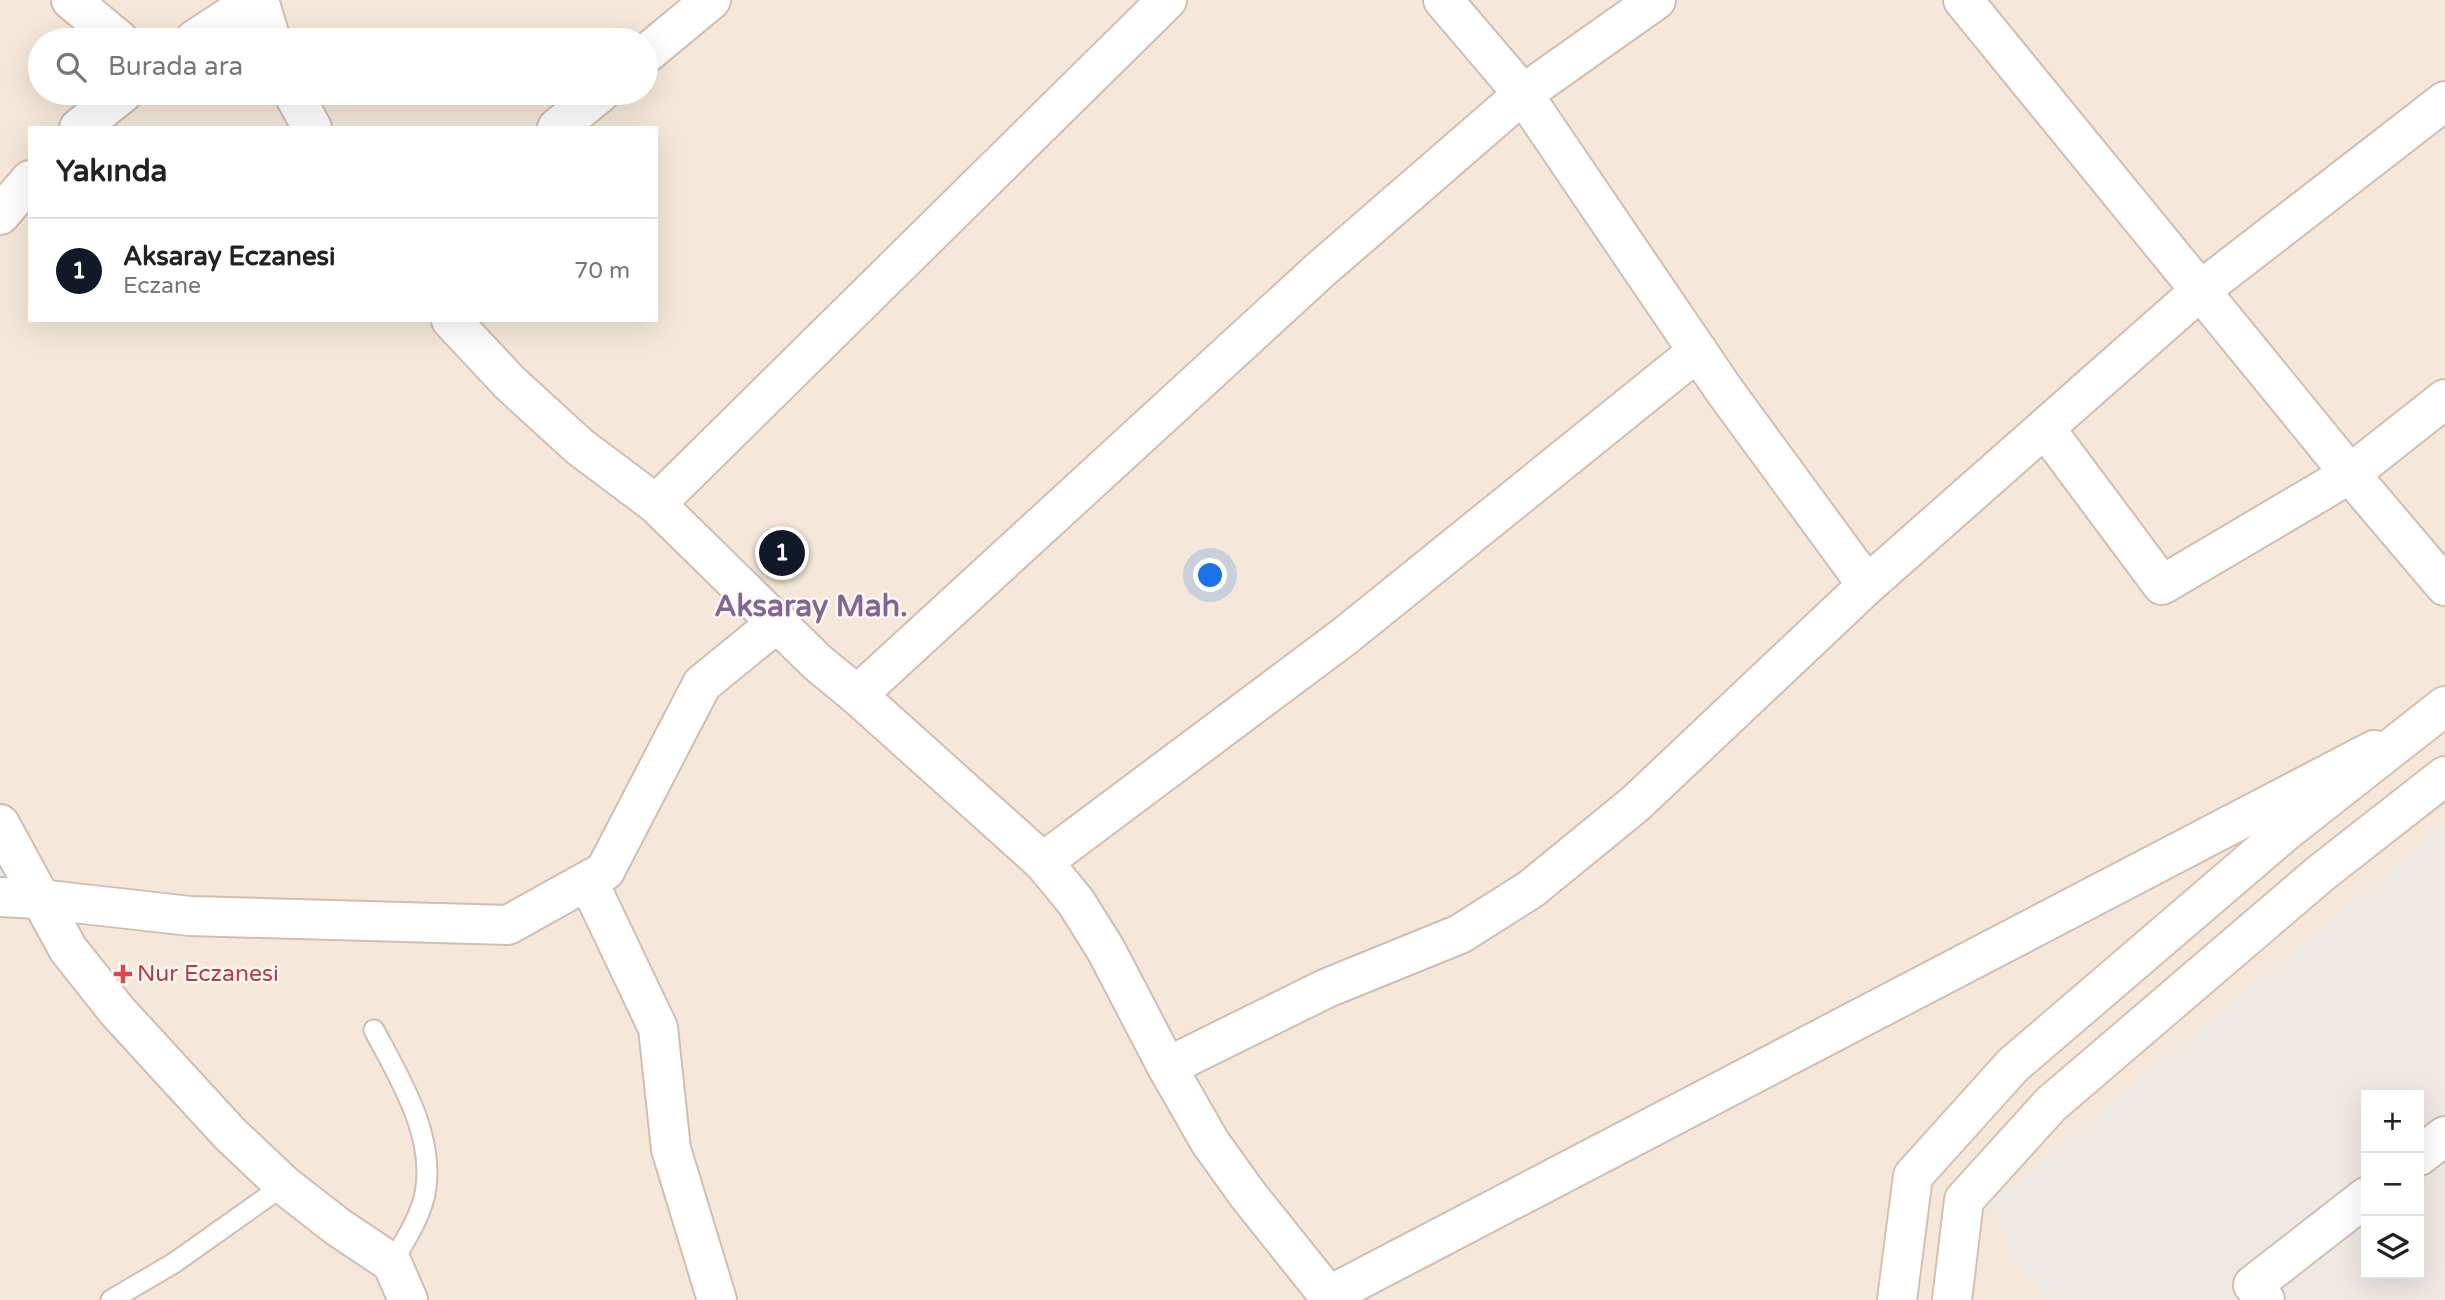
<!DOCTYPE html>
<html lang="tr">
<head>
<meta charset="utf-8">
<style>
	:root { --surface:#fff; --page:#f6f6f6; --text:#222; --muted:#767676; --line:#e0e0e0; --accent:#111827 }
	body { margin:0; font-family:"Varela Round",sans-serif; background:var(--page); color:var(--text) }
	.controls { position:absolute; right:21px; bottom:21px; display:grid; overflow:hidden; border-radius:0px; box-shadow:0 7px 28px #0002 }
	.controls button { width:63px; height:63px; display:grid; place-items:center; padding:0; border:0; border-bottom:2px solid var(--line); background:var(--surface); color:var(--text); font:35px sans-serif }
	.you { position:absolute; left:1211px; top:576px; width:24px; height:24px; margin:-18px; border:5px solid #fff; border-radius:50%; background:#1a73e8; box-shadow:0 0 0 10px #1a73e833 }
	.badge { display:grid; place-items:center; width:46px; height:46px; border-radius:50%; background:var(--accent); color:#fff; font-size:23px; font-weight:700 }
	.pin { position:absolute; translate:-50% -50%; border:4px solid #fff; box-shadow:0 2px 7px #0006 }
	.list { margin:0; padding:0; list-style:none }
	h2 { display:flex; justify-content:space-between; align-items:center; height:91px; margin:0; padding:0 28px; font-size:30px }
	h2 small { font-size:23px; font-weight:400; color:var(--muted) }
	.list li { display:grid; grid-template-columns:46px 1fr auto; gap:21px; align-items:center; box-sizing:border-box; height:105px; padding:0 28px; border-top:2px solid var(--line) }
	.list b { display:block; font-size:26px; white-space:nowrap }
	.list p { margin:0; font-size:23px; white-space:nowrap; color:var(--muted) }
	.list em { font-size:23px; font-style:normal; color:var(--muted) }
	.icon { flex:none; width:38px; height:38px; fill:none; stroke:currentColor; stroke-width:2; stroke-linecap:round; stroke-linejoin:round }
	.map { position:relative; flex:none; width:2445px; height:1300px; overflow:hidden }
	.search { position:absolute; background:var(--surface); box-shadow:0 7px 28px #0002; left:28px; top:28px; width:630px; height:77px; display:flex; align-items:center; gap:18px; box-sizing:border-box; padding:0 24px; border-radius:38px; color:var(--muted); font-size:26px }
	.panel { position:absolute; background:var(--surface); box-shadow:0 7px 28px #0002; left:28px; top:126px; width:630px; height:196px; border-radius:0px }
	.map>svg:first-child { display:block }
	.residential { fill:#f5e8da; fill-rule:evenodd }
	.industrial { fill:#efe9e4; fill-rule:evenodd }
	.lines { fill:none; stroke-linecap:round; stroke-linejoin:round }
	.service-casing { stroke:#d1beb0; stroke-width:23 }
	.minor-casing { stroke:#d1beb0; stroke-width:42 }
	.tertiary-casing { stroke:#d1beb0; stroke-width:42 }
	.secondary-casing { stroke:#d6c0b0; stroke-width:42 }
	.service { stroke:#fff; stroke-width:19 }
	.minor { stroke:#fff; stroke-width:38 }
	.tertiary { stroke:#fff; stroke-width:38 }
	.secondary { stroke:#fff; stroke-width:38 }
	.health-dot { fill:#e0444e; stroke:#fffaf3; stroke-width:2.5 }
	.labels { text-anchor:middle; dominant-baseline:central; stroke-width:5; stroke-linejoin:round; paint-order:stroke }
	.health-label { font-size:23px; fill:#be3a42; stroke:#fffaf3; text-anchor:start }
	.district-label { font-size:30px; font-weight:bold; fill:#846695; stroke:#fffaf3 }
</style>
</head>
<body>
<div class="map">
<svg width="2445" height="1300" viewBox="0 0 2445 1300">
	<rect width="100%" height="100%" fill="#fdf6ec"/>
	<path class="residential" d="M0,0H2445V1300H0ZM40,40H646V93H40ZM30,128H656V320H30ZM2366,1095H2419V1274H2366Z"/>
	<path class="industrial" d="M2445,824V1300H2047L2014,1261L1992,1201ZM2366,1095H2419V1274H2366Z"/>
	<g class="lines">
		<g class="service-casing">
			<path id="service" d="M374,1030C400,1079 436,1136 425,1194C420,1218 404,1242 392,1263
				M111,1300L174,1263L284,1185"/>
		</g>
		<g class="minor-casing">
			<path id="minor" d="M71,0L119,40
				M1443,0L1523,94L1724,390L1867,585
				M1963,0L2350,474L2445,586
				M194,40L255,0
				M646,54L711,0
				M79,128L123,93
				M557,128L600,93
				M0,215L30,180
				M2045,428L2162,585L2350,474L2445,399
				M656,504L1167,0
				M857,695L1319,271L1523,94L1656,0
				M0,824L68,949L118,1012L230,1134L284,1185L338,1227L392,1263L408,1300
				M1043,862L1345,636L1698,351
				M588,881L658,1028L671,1149L717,1300
				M1167,1067L1327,988L1460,934L1531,889L1635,804L1867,585L2201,290L2445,101
				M2419,1156L2445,1136
				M2265,1300L2253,1285L2366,1197"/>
		</g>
		<g class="tertiary-casing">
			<path id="tertiary" d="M259,0L271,40
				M293,93L312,128
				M451,320L510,383L580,447L656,504L817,662L857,695L1043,862L1076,902L1106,950L1167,1067L1210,1142L1248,1195L1332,1300
				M0,897L39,899L190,916L508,925L605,871L702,684L778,622
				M1330,1295L2374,750"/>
		</g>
		<g class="secondary-casing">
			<path id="secondary" d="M1897,1300L1913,1176L2013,1065L2286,831L2445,706
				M1952,1300L1964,1200L2051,1104L2321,873L2445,776"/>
		</g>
		<use href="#service" class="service"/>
		<use href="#minor" class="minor"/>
		<use href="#tertiary" class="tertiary"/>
		<use href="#secondary" class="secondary"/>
	</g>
	<path class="health-dot" d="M119.5 963.5h7v7h7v7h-7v7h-7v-7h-7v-7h7z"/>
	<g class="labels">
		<g class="health-label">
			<text x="137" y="974">Nur Eczanesi</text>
		</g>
		<g class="district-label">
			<text x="811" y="606">Aksaray Mah.</text>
		</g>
	</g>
</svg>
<div class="controls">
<button>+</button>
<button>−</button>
<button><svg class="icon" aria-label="layers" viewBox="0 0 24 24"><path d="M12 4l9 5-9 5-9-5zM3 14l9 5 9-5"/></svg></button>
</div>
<div class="you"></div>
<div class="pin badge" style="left:782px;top:553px">1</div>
<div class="search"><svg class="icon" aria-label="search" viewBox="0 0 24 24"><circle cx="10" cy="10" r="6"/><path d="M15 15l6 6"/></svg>Burada ara</div>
<section class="panel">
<h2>Yakında<small></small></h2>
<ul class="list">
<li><span class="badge">1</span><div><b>Aksaray Eczanesi</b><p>Eczane</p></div><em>70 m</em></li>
</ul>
</section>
</div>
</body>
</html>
